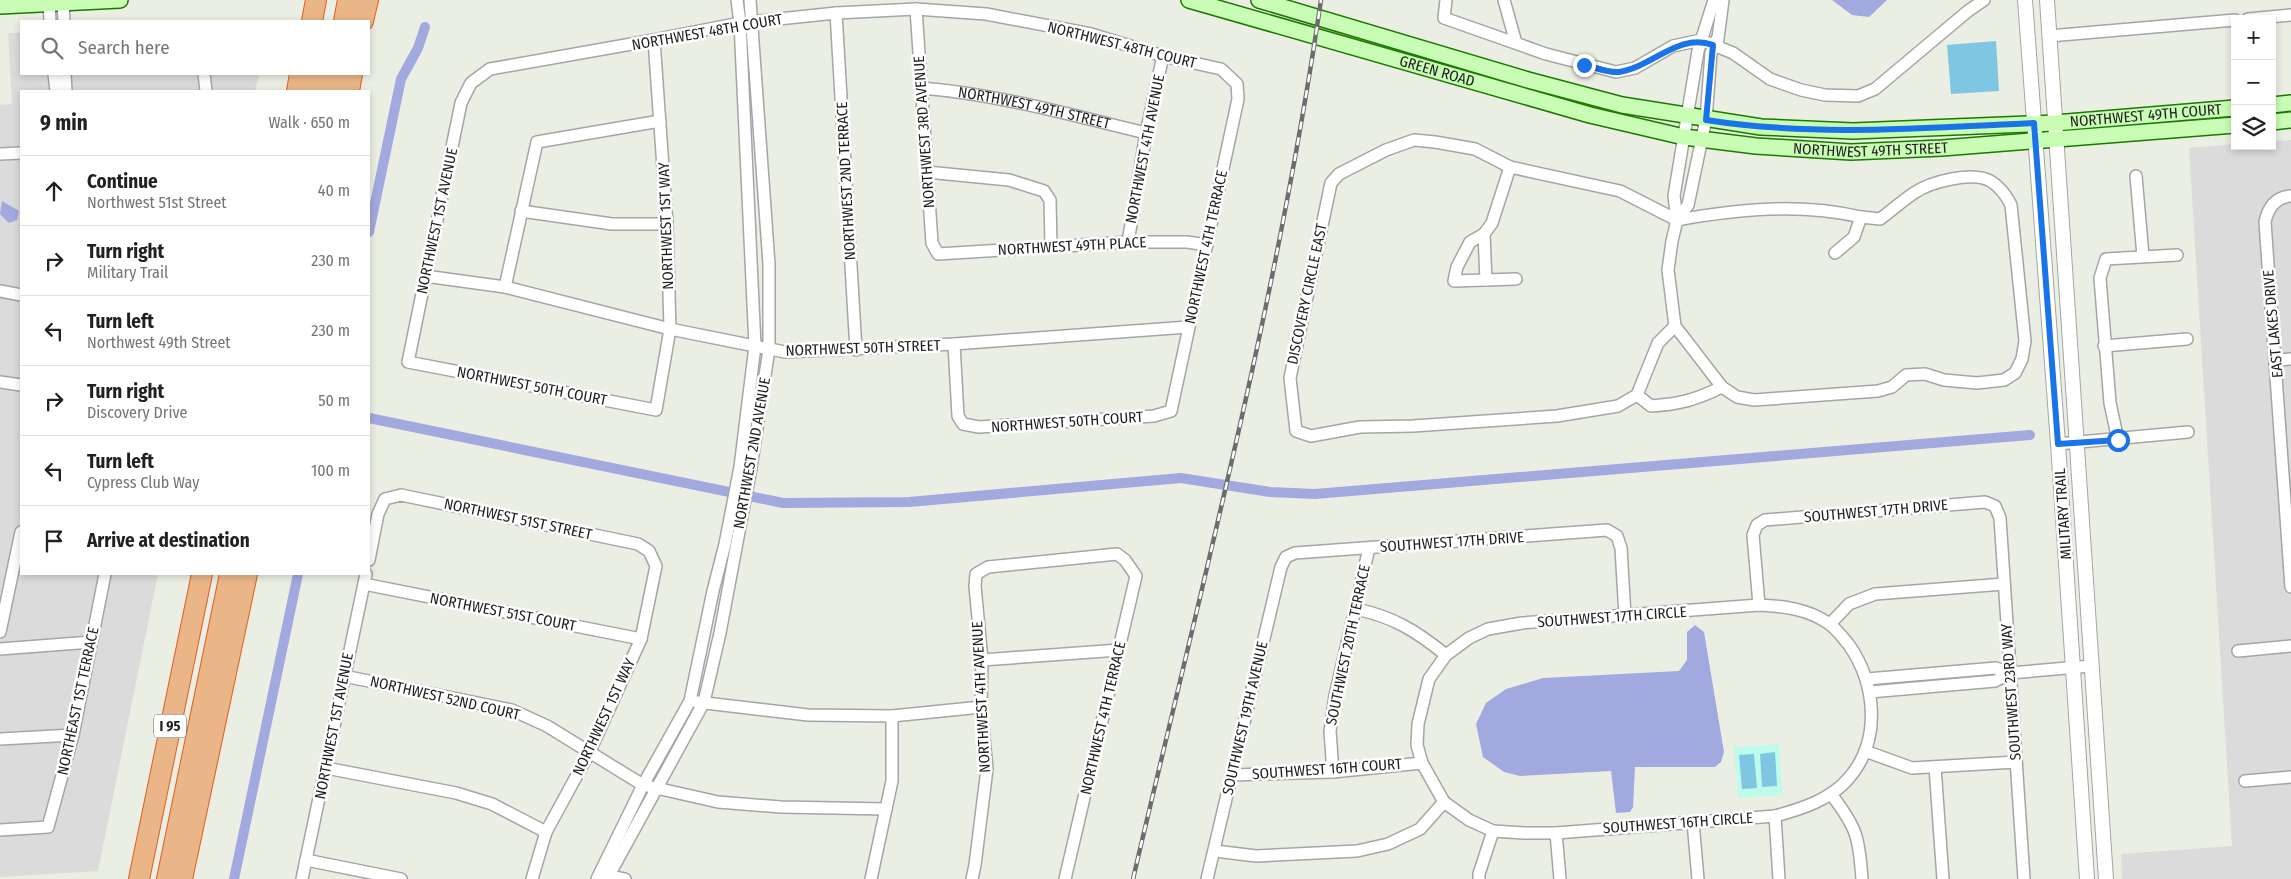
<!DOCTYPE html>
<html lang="en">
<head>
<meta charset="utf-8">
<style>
	:root { --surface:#fff; --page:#f6f6f6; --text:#202124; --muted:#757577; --line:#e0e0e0 }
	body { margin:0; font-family:"Fira Sans Condensed",sans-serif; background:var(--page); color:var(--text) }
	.controls { position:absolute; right:15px; top:15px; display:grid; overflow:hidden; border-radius:0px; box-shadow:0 2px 8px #0003 }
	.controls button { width:45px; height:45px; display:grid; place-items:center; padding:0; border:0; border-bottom:1px solid var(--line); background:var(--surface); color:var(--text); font:25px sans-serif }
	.stop { position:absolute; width:15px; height:15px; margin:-11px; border:4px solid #1a73e8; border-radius:50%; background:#fff }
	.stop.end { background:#1a73e8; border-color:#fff; box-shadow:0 1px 5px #0008 }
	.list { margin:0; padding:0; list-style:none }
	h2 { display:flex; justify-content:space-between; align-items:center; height:65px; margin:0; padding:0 20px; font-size:21px }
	h2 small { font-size:16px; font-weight:400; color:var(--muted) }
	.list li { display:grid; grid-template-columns:32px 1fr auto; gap:15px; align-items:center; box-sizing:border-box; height:70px; padding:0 20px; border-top:1px solid var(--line) }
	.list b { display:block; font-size:19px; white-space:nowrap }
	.list p { margin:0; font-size:16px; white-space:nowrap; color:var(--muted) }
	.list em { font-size:16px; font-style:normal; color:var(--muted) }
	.icon { flex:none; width:28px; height:28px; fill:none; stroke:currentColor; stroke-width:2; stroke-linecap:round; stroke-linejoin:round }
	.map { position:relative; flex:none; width:2291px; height:879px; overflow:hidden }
	.search { position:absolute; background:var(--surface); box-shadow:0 2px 8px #0003; left:20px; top:20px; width:350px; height:55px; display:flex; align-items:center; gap:12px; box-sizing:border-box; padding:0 18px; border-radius:0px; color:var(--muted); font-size:19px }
	.panel { position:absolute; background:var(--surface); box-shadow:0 2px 8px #0003; left:20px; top:90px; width:350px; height:485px; border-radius:0px }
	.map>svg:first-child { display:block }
	.residential { fill:#dcdbdb }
	.park { fill:#befbeb }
	.pitch { fill:#7ec6e1 }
	.water { fill:#a2a9df }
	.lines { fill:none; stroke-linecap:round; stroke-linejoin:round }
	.canal { stroke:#a2a9df; stroke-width:10 }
	.minor-casing { stroke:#a5a5a5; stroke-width:14 }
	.tertiary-casing { stroke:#a5a5a5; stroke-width:16 }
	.secondary-casing { stroke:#1c7801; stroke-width:18 }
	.motorway-casing { stroke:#e05c1e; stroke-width:22 }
	.minor { stroke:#fff; stroke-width:11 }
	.tertiary { stroke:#fff; stroke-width:14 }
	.secondary { stroke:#c9fcb5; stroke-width:15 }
	.motorway { stroke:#eab688; stroke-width:20 }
	.rail-casing { stroke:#6c6c6c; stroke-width:4.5 }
	.rail { stroke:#fff; stroke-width:2.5; stroke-dasharray:8; stroke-linecap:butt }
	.route { stroke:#1a73e8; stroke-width:6 }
	.labels { text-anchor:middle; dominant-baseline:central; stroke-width:5; stroke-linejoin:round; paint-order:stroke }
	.shield { fill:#fff; stroke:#626262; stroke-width:1 }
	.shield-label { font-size:14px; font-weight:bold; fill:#1e1e1e }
	.street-label { font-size:15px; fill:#1e1e1e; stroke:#fff }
</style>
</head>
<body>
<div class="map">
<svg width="2291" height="879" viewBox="0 0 2291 879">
	<rect width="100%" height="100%" fill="#ebefe3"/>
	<path class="residential" d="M8,33H21V74H259L255,91H21V574H158L98,871L0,877V105L12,104Z
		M2291,140V879H2122L2121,854L2232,846L2189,148L2235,144V146H2272V141Z"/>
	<path class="park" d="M1779,744L1783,795L1738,798L1734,747Z"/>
	<path class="pitch" d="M1996,41L1999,91L1951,94L1947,45Z
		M1775,752L1777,786L1762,787L1760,754Z
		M1754,754L1757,788L1742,789L1739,755Z"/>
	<path class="water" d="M1832,0H1887L1869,17L1852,15Z
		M2,201L19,211L17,220L9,223L0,214Z
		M1695,625L1704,632L1724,752L1721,762L1715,767H1635L1633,807L1630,812L1616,813L1611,771L1520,776L1504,772L1483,757L1476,724L1486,703L1506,689L1543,678L1679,671L1687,660V632Z"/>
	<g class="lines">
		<path class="canal" d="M369,232L401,79L418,48L425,27
			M369,418L783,503L909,502L1181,478L1270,492L1315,494L2030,435
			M234,879L298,574"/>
		<g class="minor-casing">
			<g id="minor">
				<path d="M1446,0L1444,18L1546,54L1616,72L1635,68L1673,46L1701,40L1733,53L1770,79L1801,90L1825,95L1858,96L1875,89L1968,11L1984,0"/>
				<path d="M1504,0L1516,43"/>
				<path d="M63,3L64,21"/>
				<path d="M49,4L50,21"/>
				<path d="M916,9L932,243L938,254L1128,242H1187L1207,245"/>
				<path d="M836,13L856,350"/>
				<path d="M2248,19L2291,15"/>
				<path d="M2049,36L2235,20"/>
				<path d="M1717,39L1711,53L1706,119L1688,205L1677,220L1672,241L1668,270L1675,326L1722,387L1737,397L1754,400L1878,391L1892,387L1906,375L1925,374L1944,380L1977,383L2004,380L2015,373L2022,359L2025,341L2011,205C2006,195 2001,188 1992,182C1974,170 1930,182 1914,193C1902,201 1891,211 1880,219L1861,217L1854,237L1835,253"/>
				<path d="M654,40L667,224L670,329L656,410L408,362L461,103L471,83L490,69L654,40L740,23L836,13L916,9L986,14L1091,34L1163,56L1221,69L1237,84L1238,99L1171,411L1154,416L979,427L963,424L958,416L954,344"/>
				<path d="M1717,46L1723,0"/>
				<path d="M54,74L56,91"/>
				<path d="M65,74L66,91"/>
				<path d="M204,74L206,91"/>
				<path id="s1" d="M921,88C997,94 1071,115 1146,133"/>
				<path d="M0,154L21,153"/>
				<path d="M1510,167L1492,223L1484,234L1470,242L1457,267L1454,281L1516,279"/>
				<path d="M927,172L1009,180L1044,191L1050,200L1051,247"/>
				<path d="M2136,176L2143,256"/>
				<path d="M2291,196C2275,197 2268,208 2265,222L2291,587"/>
				<path d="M521,211L612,224H667"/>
				<path d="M1677,220L1674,196L1698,51L1714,0"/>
				<path d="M1677,220C1739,209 1799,203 1861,217"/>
				<path d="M1484,234L1486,280"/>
				<path d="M1128,242L1146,133L1163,56"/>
				<path d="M425,276L505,287L670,329L785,352L954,344L1188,327"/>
				<path d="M505,287L537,142L660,121"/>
				<path d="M0,291L21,295"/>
				<path d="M1675,326L1658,343L1637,395L1618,406L1557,416L1413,426L1360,427L1311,436L1296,431L1290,378L1331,183L1339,174L1386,150L1414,140L1435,142L1475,149L1510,167L1620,191L1677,220"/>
				<path d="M2104,346L2187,339"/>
				<path d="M2276,360L2291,359"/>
				<path d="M0,382L21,385"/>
				<path d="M1637,395L1651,406C1680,404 1695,400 1722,387"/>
				<path d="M2118,440L2110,403L2100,278L2106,259L2177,255"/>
				<path d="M2058,444L2188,432"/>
				<path d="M369,560L378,514L385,499L401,495L638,544L649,551L656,566L641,639L589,753L546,832L532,879"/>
				<path d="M364,584L641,639"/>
				<path d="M1759,605C1783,606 1808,609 1828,623C1836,628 1843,638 1849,645C1876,684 1882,741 1848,779C1830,800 1801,809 1775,816L1556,833H1524L1493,831L1469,820L1444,802L1422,763L1417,745L1418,724L1429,679L1446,655L1469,638L1488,629L1522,623Z"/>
				<path d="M1759,605L1753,535L1757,525L1765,520L1985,502L1995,506L2000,518L2024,879"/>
				<path d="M1356,609C1394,617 1416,631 1446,655"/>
				<path d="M1830,624L1849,604L1875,594L2004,584"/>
				<path d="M0,632L21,532"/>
				<path d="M0,649L91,642"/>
				<path d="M2238,651L2291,646"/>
				<path d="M982,660L1119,650"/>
				<path d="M344,676L512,710L547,726L643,785L718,802L781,807L886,809"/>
				<path d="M1867,679L1996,668L2010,673"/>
				<path d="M1870,692L1995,681L2010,673L2091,666"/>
				<path d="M697,702L808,715L892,716L981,707"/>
				<path d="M0,739L73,735"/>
				<path d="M1865,751L1912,768L2016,762"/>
				<path d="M1935,767L1943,879"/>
				<path d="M326,768L456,793L492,804L546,832"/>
				<path d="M1333,772L1330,731L1335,696L1369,548"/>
				<path d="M1231,775L1333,772L1422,763"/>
				<path d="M2245,781L2291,777"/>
				<path d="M1831,794C1857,828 1859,837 1862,879"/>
				<path d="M1775,816L1779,879"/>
				<path d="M1693,822L1698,879"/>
				<path d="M0,830L48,827L73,735L105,574"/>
				<path d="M1556,833L1560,879"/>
				<path d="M1215,851L1256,856L1357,851L1388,844L1420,829L1444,802"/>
				<path d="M306,860L401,879"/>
				<path d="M602,874L625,879"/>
				<path d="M302,879L366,574"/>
				<path d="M597,879L643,785L690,701L713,591L725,544L740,467L755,346L740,23L737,0"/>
				<path d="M607,879L704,702L720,633L751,468L769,349V264L750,0"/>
				<path d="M871,879L892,781V716"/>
				<path d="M972,879L975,865L987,769L981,707L982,660L975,586L976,574L988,567L1117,554L1125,560L1136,576L1065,879"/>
				<path d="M1207,879L1281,567L1286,557L1295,553L1607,530L1617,536L1621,548L1625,616"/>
				<path d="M1479,879V874L1493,831"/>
			</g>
		</g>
		<g class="tertiary-casing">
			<path id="tertiary" d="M2025,0L2058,444L2087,879
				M2047,0L2106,879"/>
		</g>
		<g class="secondary-casing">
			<g id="secondary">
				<path id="s2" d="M1189,0L1590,115L1684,137L1756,146L1851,152L1942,148L2235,125"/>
				<path id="s3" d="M1259,0L1528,80L1622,105L1761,127L1853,131L2055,123L2235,108"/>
				<path d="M0,6L120,0"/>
				<path d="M2272,105L2291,103"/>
				<path d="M2272,122L2291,120"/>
			</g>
		</g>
		<g class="motorway-casing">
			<path id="motorway" d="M312,21L316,0
				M344,21L348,0
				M363,21L368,0
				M297,91L300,74
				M311,91L315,74
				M330,91L334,74
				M349,91L352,74
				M139,879L202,574
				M167,879L230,574
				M182,879L247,574"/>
		</g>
		<use href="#minor" class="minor"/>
		<use href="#tertiary" class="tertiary"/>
		<use href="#secondary" class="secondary"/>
		<use href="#motorway" class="motorway"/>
		<g class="rail-casing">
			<path id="rail" d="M1133,879C1201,588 1278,296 1321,0"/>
		</g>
		<use href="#rail" class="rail"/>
	</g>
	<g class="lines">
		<path class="route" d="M1584,65C1594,67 1608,73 1619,72C1652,67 1679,32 1713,45L1706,120C1815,137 1923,128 2034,123L2058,444L2118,440"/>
	</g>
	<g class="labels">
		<rect class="shield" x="154" y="714.5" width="32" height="23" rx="4"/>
		<g class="shield-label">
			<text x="170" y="726">I 95</text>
		</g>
		<g class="street-label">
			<text transform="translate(707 32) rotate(-10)">NORTHWEST 48TH COURT</text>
			<text transform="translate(1122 45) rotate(14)">NORTHWEST 48TH COURT</text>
			<text stroke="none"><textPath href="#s2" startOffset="258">GREEN ROAD</textPath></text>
			<text stroke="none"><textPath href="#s1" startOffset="115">NORTHWEST 49TH STREET</textPath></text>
			<text stroke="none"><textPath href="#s3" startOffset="904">NORTHWEST 49TH COURT</textPath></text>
			<text transform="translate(924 132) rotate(-94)">NORTHWEST 3RD AVENUE</text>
			<text stroke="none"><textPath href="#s2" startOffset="701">NORTHWEST 49TH STREET</textPath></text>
			<text transform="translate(1145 149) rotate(-79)">NORTHWEST 4TH AVENUE</text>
			<text transform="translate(846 181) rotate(-93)">NORTHWEST 2ND TERRACE</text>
			<text transform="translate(437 221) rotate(-78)">NORTHWEST 1ST AVENUE</text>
			<text transform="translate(666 226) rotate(-92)">NORTHWEST 1ST WAY</text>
			<text transform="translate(1072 246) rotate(-3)">NORTHWEST 49TH PLACE</text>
			<text transform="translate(1206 247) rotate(-78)">NORTHWEST 4TH TERRACE</text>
			<text transform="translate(1307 294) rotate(-78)">DISCOVERY CIRCLE EAST</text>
			<text transform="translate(2273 324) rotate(-95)">EAST LAKES DRIVE</text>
			<text transform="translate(863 348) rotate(-2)">NORTHWEST 50TH STREET</text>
			<text transform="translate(532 386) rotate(11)">NORTHWEST 50TH COURT</text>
			<text transform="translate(1067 422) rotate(-4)">NORTHWEST 50TH COURT</text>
			<text transform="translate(752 453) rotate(-80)">NORTHWEST 2ND AVENUE</text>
			<text transform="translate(1876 511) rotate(-5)">SOUTHWEST 17TH DRIVE</text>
			<text transform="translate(2063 514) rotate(-94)">MILITARY TRAIL</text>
			<text transform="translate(518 519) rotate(12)">NORTHWEST 51ST STREET</text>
			<text transform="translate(1452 542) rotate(-4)">SOUTHWEST 17TH DRIVE</text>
			<text transform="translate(503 612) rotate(11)">NORTHWEST 51ST COURT</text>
			<text transform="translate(1612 617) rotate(-4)">SOUTHWEST 17TH CIRCLE</text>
			<text transform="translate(1348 645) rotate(-78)">SOUTHWEST 20TH TERRACE</text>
			<text transform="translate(2011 692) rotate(-94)">SOUTHWEST 23RD WAY</text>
			<text transform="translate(981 697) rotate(-93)">NORTHWEST 4TH AVENUE</text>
			<text transform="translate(445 698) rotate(13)">NORTHWEST 52ND COURT</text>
			<text transform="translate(78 701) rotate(-78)">NORTHEAST 1ST TERRACE</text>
			<text transform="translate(604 717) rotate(-65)">NORTHWEST 1ST WAY</text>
			<text transform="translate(1103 718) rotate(-77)">NORTHWEST 4TH TERRACE</text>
			<text transform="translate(1245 718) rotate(-77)">SOUTHWEST 19TH AVENUE</text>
			<text transform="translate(334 726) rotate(-79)">NORTHWEST 1ST AVENUE</text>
			<text transform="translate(1327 769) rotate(-4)">SOUTHWEST 16TH COURT</text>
			<text transform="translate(1678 823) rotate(-4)">SOUTHWEST 16TH CIRCLE</text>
		</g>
	</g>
</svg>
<div class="controls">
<button>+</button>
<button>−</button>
<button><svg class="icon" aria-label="layers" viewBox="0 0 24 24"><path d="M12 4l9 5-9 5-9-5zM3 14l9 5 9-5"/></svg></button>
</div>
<div class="stop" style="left:2118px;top:440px"></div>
<div class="stop end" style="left:1584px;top:65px"></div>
<div class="search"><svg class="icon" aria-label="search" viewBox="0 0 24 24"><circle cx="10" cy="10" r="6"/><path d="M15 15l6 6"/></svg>Search here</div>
<section class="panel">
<h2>9 min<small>Walk · 650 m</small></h2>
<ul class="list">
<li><svg class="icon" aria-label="ahead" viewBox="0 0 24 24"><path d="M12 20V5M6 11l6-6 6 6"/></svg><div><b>Continue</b><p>Northwest 51st Street</p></div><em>40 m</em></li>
<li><svg class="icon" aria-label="right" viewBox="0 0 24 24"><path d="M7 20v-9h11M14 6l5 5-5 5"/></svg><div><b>Turn right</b><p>Military Trail</p></div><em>230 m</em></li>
<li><svg class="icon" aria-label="left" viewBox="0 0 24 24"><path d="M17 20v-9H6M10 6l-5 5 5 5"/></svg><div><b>Turn left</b><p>Northwest 49th Street</p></div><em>230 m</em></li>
<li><svg class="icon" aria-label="right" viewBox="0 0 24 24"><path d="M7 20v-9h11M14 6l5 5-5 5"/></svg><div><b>Turn right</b><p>Discovery Drive</p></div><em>50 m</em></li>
<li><svg class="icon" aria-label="left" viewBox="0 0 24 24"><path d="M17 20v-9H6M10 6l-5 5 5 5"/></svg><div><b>Turn left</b><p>Cypress Club Way</p></div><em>100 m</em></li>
<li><svg class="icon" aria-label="arrive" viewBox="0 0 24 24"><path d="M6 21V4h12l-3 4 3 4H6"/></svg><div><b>Arrive at destination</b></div></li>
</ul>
</section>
</div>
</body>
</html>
